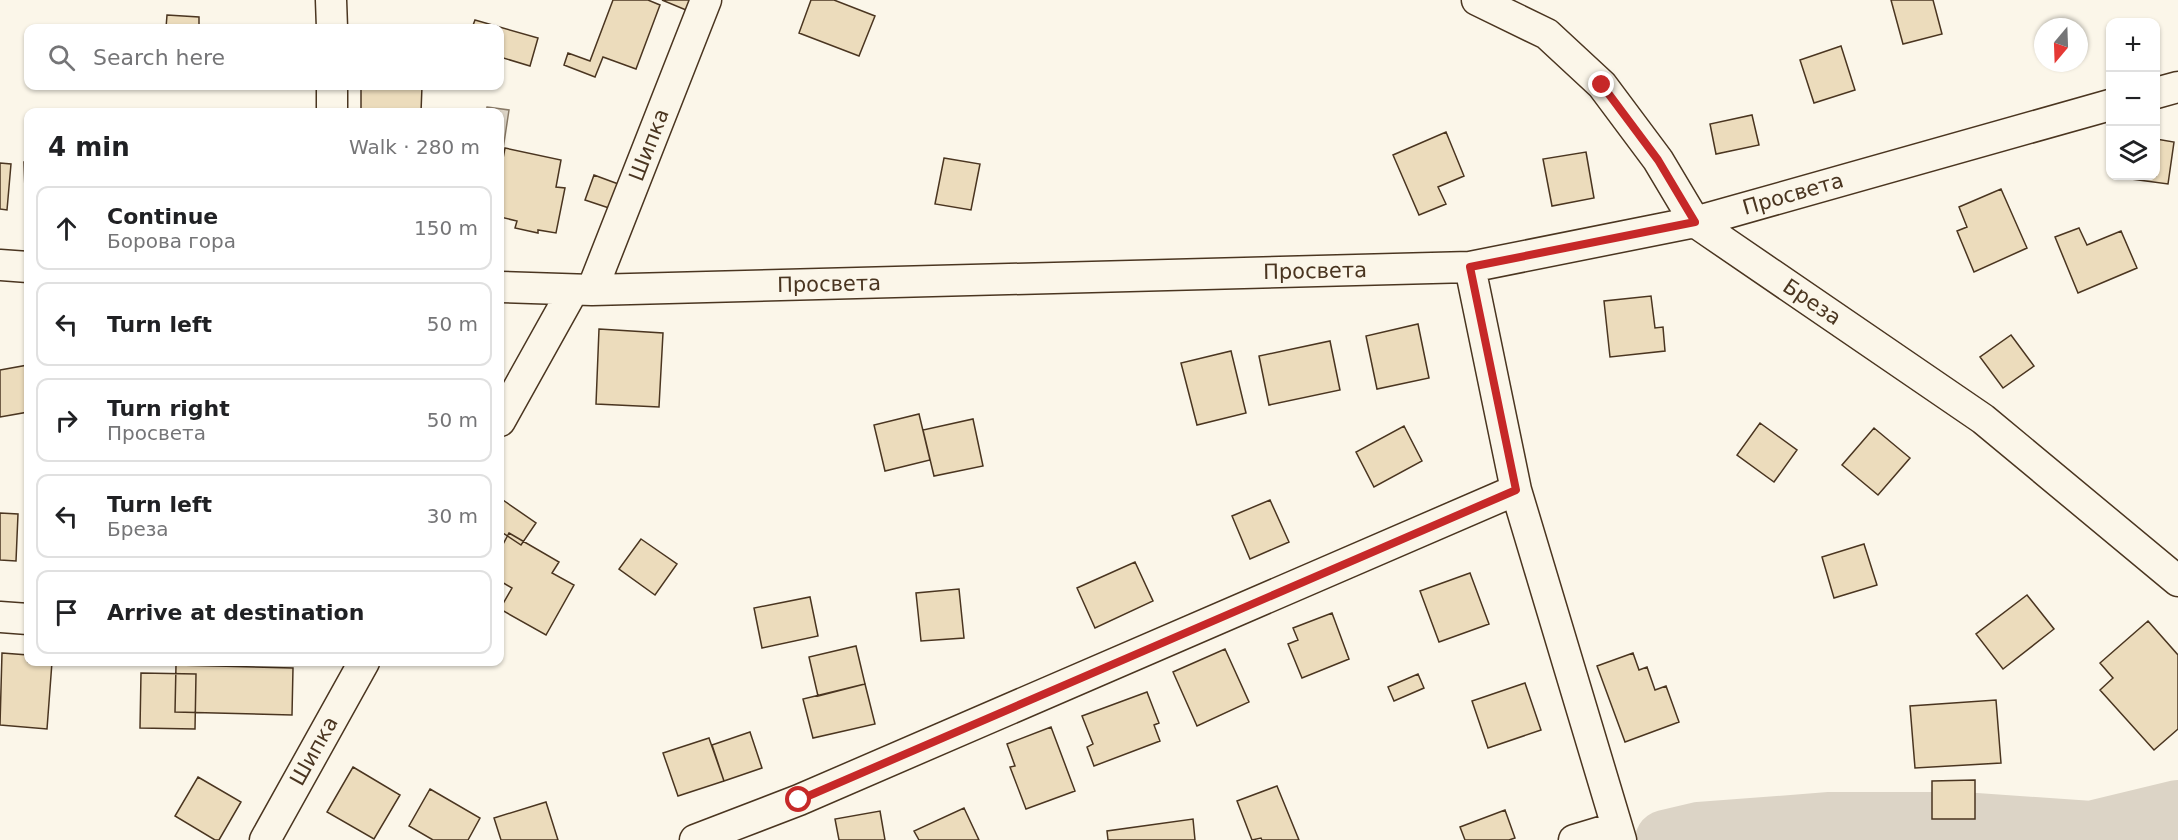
<!DOCTYPE html>
<html lang="en">
<head>
<meta charset="utf-8">
<style>
	:root { --surface:#fff; --page:#f6f6f6; --text:#202124; --muted:#757577; --line:#e0e0e0 }
	body { margin:0; font-family:"DejaVu Sans",sans-serif; background:var(--page); color:var(--text) }
	.controls { position:absolute; right:18px; top:18px; display:grid; overflow:hidden; border-radius:12px; box-shadow:0 2px 4px #0004 }
	.controls button { width:54px; height:54px; display:grid; place-items:center; padding:0; border:0; border-bottom:2px solid var(--line); background:var(--surface); color:var(--text); font:30px sans-serif }
	.compass { position:absolute; left:2034px; top:18px; width:54px; height:54px; border-radius:50%; background:var(--surface); box-shadow:0 2px 4px #0004; rotate:199deg }
	.stop { position:absolute; width:18px; height:18px; margin:-14px; border:4px solid #c62828; border-radius:50%; background:#fff }
	.stop.end { background:#c62828; border-color:#fff; box-shadow:0 2px 6px #0008 }
	.list { margin:0; padding:0; list-style:none }
	h2 { display:flex; justify-content:space-between; align-items:center; height:78px; margin:0; padding:0 24px; font-size:26px }
	h2 small { font-size:20px; font-weight:400; color:var(--muted) }
	.list li { display:grid; grid-template-columns:39px 1fr auto; gap:18px; align-items:center; box-sizing:border-box; height:84px; margin:0 12px 12px; padding:0 12px; border:2px solid var(--line); border-radius:12px }
	.list b { display:block; font-size:22px; white-space:nowrap }
	.list p { margin:0; font-size:20px; white-space:nowrap; color:var(--muted) }
	.list em { font-size:20px; font-style:normal; color:var(--muted) }
	.icon { flex:none; width:33px; height:33px; fill:none; stroke:currentColor; stroke-width:2; stroke-linecap:round; stroke-linejoin:round }
	.map { position:relative; flex:none; width:2178px; height:840px; overflow:hidden }
	.search { position:absolute; background:var(--surface); box-shadow:0 2px 4px #0004; left:24px; top:24px; width:480px; height:66px; display:flex; align-items:center; gap:15px; box-sizing:border-box; padding:0 21px; border-radius:12px; color:var(--muted); font-size:22px }
	.panel { position:absolute; background:var(--surface); box-shadow:0 2px 4px #0004; left:24px; top:108px; width:480px; height:558px; border-radius:12px }
	.map>svg:first-child { display:block }
	.water { fill:#dcd4c6; stroke:#887966; stroke-width:1.5 }
	.lines { fill:none; stroke-linecap:round; stroke-linejoin:round }
	.river { stroke:#dcd4c6; stroke-width:60 }
	.building { fill:#ecdcbc; stroke:#4a3520; stroke-width:1.5 }
	.minor-casing { stroke:#4a3520; stroke-width:33 }
	.minor { stroke:#fbf6e9; stroke-width:30 }
	.route { stroke:#c62828; stroke-width:8 }
	.labels { text-anchor:middle; dominant-baseline:central; stroke-width:4.5; stroke-linejoin:round; paint-order:stroke }
	.street-label { font-size:21px; fill:#4a3520; stroke:#fbf6e9 }
</style>
</head>
<body>
<div class="map">
<svg width="2178" height="840" viewBox="0 0 2178 840">
	<rect width="100%" height="100%" fill="#fbf6e9"/>
	<path class="water" d="M487,107L509,110L500,169V112H486Z"/>
	<g class="lines">
		<path class="river" d="M1665,840L1699,832L1830,822H1961L2091,831L2178,810"/>
	</g>
	<path class="building" d="M613,0H648L660,5L636,69L603,57L595,77L564,65L568,53L590,61Z
		M662,0H690L686,10Z
		M811,0H834L875,16L859,56L799,33Z
		M1891,0H1933L1942,34L1903,44Z
		M167,15L199,17V28H166Z
		M475,20L538,38L530,66L500,57V28H472Z
		M1841,46L1855,90L1814,103L1800,60Z
		M361,86H422L421,112H361Z
		M1752,115L1759,145L1716,154L1710,124Z
		M1446,132L1464,176L1438,187L1446,204L1419,215L1393,155Z
		M2156,139L2174,142L2168,184L2124,178V176H2156Z
		M505,148L561,160L556,187L565,188L556,233L538,230V233L515,228L517,221L500,217V174Z
		M1586,152L1594,198L1552,206L1543,159Z
		M944,158L980,164L971,210L935,204Z
		M24,162H28V220H26Z
		M0,163L11,164L7,210L0,209Z
		M594,175L621,185L612,209L585,200Z
		M2001,189L2027,248L1974,272L1957,231L1967,227L1959,207Z
		M2079,228L2087,245L2121,231L2137,268L2078,293L2055,237Z
		M1651,296L1655,328L1663,327L1665,351L1610,357L1604,301Z
		M1418,324L1429,378L1377,389L1366,336Z
		M599,329L663,333L659,407L596,404Z
		M2011,335L2034,366L2003,388L1980,357Z
		M1330,341L1340,390L1269,405L1259,356Z
		M1231,351L1246,413L1197,425L1181,363Z
		M28,365V412L0,417V370Z
		M919,414L930,460L885,471L874,425Z
		M973,419L983,466L934,476L923,430Z
		M1760,423L1797,450L1774,482L1737,455Z
		M1404,426L1422,461L1374,487L1356,452Z
		M1874,428L1910,458L1878,495L1842,465Z
		M500,498L536,523L521,545L500,531Z
		M1270,500L1289,542L1250,559L1232,516Z
		M0,513L18,514L16,561L0,560Z
		M509,533L559,562L552,573L574,585L546,635L500,609L512,588L500,581V550Z
		M641,539L677,564L655,595L619,569Z
		M1864,544L1877,585L1834,598L1822,557Z
		M1135,562L1153,601L1095,628L1077,588Z
		M1470,573L1489,624L1439,642L1420,591Z
		M959,589L964,638L921,641L916,593Z
		M2027,595L2054,629L2003,669L1976,634Z
		M810,597L818,636L762,648L754,608Z
		M1332,613L1349,659L1302,678L1288,644L1298,640L1293,628Z
		M2148,621L2178,655V729L2154,750L2100,690L2113,678L2100,663Z
		M856,646L865,684L818,696L809,657Z
		M1225,649L1249,702L1197,726L1173,672Z
		M2,653L28,655V662H52L47,729L0,725Z
		M1633,653L1639,670L1647,667L1655,690L1666,686L1679,722L1625,742L1597,666Z
		M176,665L293,668L292,715L175,712Z
		M141,673L196,674L195,729L140,728Z
		M1418,674L1424,688L1394,701L1388,687Z
		M1525,683L1541,730L1488,748L1472,701Z
		M865,684L875,724L813,738L803,699Z
		M1147,692L1159,723L1154,725L1160,741L1094,766L1087,747L1093,744L1082,716Z
		M1996,700L2001,763L1915,768L1910,706Z
		M1051,727L1075,791L1026,809L1010,767L1015,766L1007,744Z
		M750,732L762,768L724,781L712,745Z
		M709,738L724,781L678,796L663,753Z
		M353,767L400,795L374,839L327,812Z
		M198,777L241,802L219,840H215L175,816Z
		M1975,780V819H1932V781Z
		M1277,786L1299,840H1262L1261,838L1252,840L1237,801Z
		M430,789L480,818L468,840H433L409,826Z
		M546,802L558,840H501L494,818Z
		M964,808L979,840H919L914,831Z
		M1505,810L1515,838L1509,840H1465L1460,827Z
		M880,811L885,840H839L835,819Z
		M1193,819L1195,840H1108L1107,831Z"/>
	<g class="lines">
		<g class="minor-casing">
			<path id="minor" d="M331,0L332,28
				M1477,0L1547,34L1602,85L1658,160L1695,222L1983,419L2178,581
				M332,86V112
				M2156,93L2178,87
				M0,265L28,267
				M1470,267L1516,490L1621,840
				M500,287L592,290L1470,267L1695,222L2110,105
				M592,290L706,0
				M500,421L573,290
				M0,617L28,619
				M265,840L364,662
				M695,840L799,800L1516,490
				M1574,840L1617,827"/>
		</g>
		<use href="#minor" class="minor"/>
	</g>
	<g class="lines">
		<path class="route" d="M799,800L1516,490L1470,267L1695,222L1658,160L1602,85"/>
	</g>
	<g class="labels">
		<g class="street-label">
			<text transform="translate(649 145) rotate(-69)">Шипка</text>
			<text transform="translate(1793 194) rotate(-16)">Просвета</text>
			<text transform="translate(1315 271) rotate(-1)">Просвета</text>
			<text transform="translate(829 284) rotate(-1)">Просвета</text>
			<text transform="translate(1812 302) rotate(34)">Бреза</text>
			<text transform="translate(314 751) rotate(-61)">Шипка</text>
		</g>
	</g>
</svg>
<div class="controls">
<button>+</button>
<button>−</button>
<button><svg class="icon" aria-label="layers" viewBox="0 0 24 24"><path d="M12 4l9 5-9 5-9-5zM3 14l9 5 9-5"/></svg></button>
</div>
<svg class="compass" viewBox="-18 -18 36 36"><path d="M0-13l5 13h-10z" fill="#e53935"/><path d="M0 13l5-13h-10z" fill="#757577"/></svg>
<div class="stop" style="left:799px;top:800px"></div>
<div class="stop end" style="left:1602px;top:85px"></div>
<div class="search"><svg class="icon" aria-label="search" viewBox="0 0 24 24"><circle cx="10" cy="10" r="6"/><path d="M15 15l6 6"/></svg>Search here</div>
<section class="panel">
<h2>4 min<small>Walk · 280 m</small></h2>
<ul class="list">
<li><svg class="icon" aria-label="ahead" viewBox="0 0 24 24"><path d="M12 20V5M6 11l6-6 6 6"/></svg><div><b>Continue</b><p>Борова гора</p></div><em>150 m</em></li>
<li><svg class="icon" aria-label="left" viewBox="0 0 24 24"><path d="M17 20v-9H6M10 6l-5 5 5 5"/></svg><div><b>Turn left</b></div><em>50 m</em></li>
<li><svg class="icon" aria-label="right" viewBox="0 0 24 24"><path d="M7 20v-9h11M14 6l5 5-5 5"/></svg><div><b>Turn right</b><p>Просвета</p></div><em>50 m</em></li>
<li><svg class="icon" aria-label="left" viewBox="0 0 24 24"><path d="M17 20v-9H6M10 6l-5 5 5 5"/></svg><div><b>Turn left</b><p>Бреза</p></div><em>30 m</em></li>
<li><svg class="icon" aria-label="arrive" viewBox="0 0 24 24"><path d="M6 21V4h12l-3 4 3 4H6"/></svg><div><b>Arrive at destination</b></div></li>
</ul>
</section>
</div>
</body>
</html>
